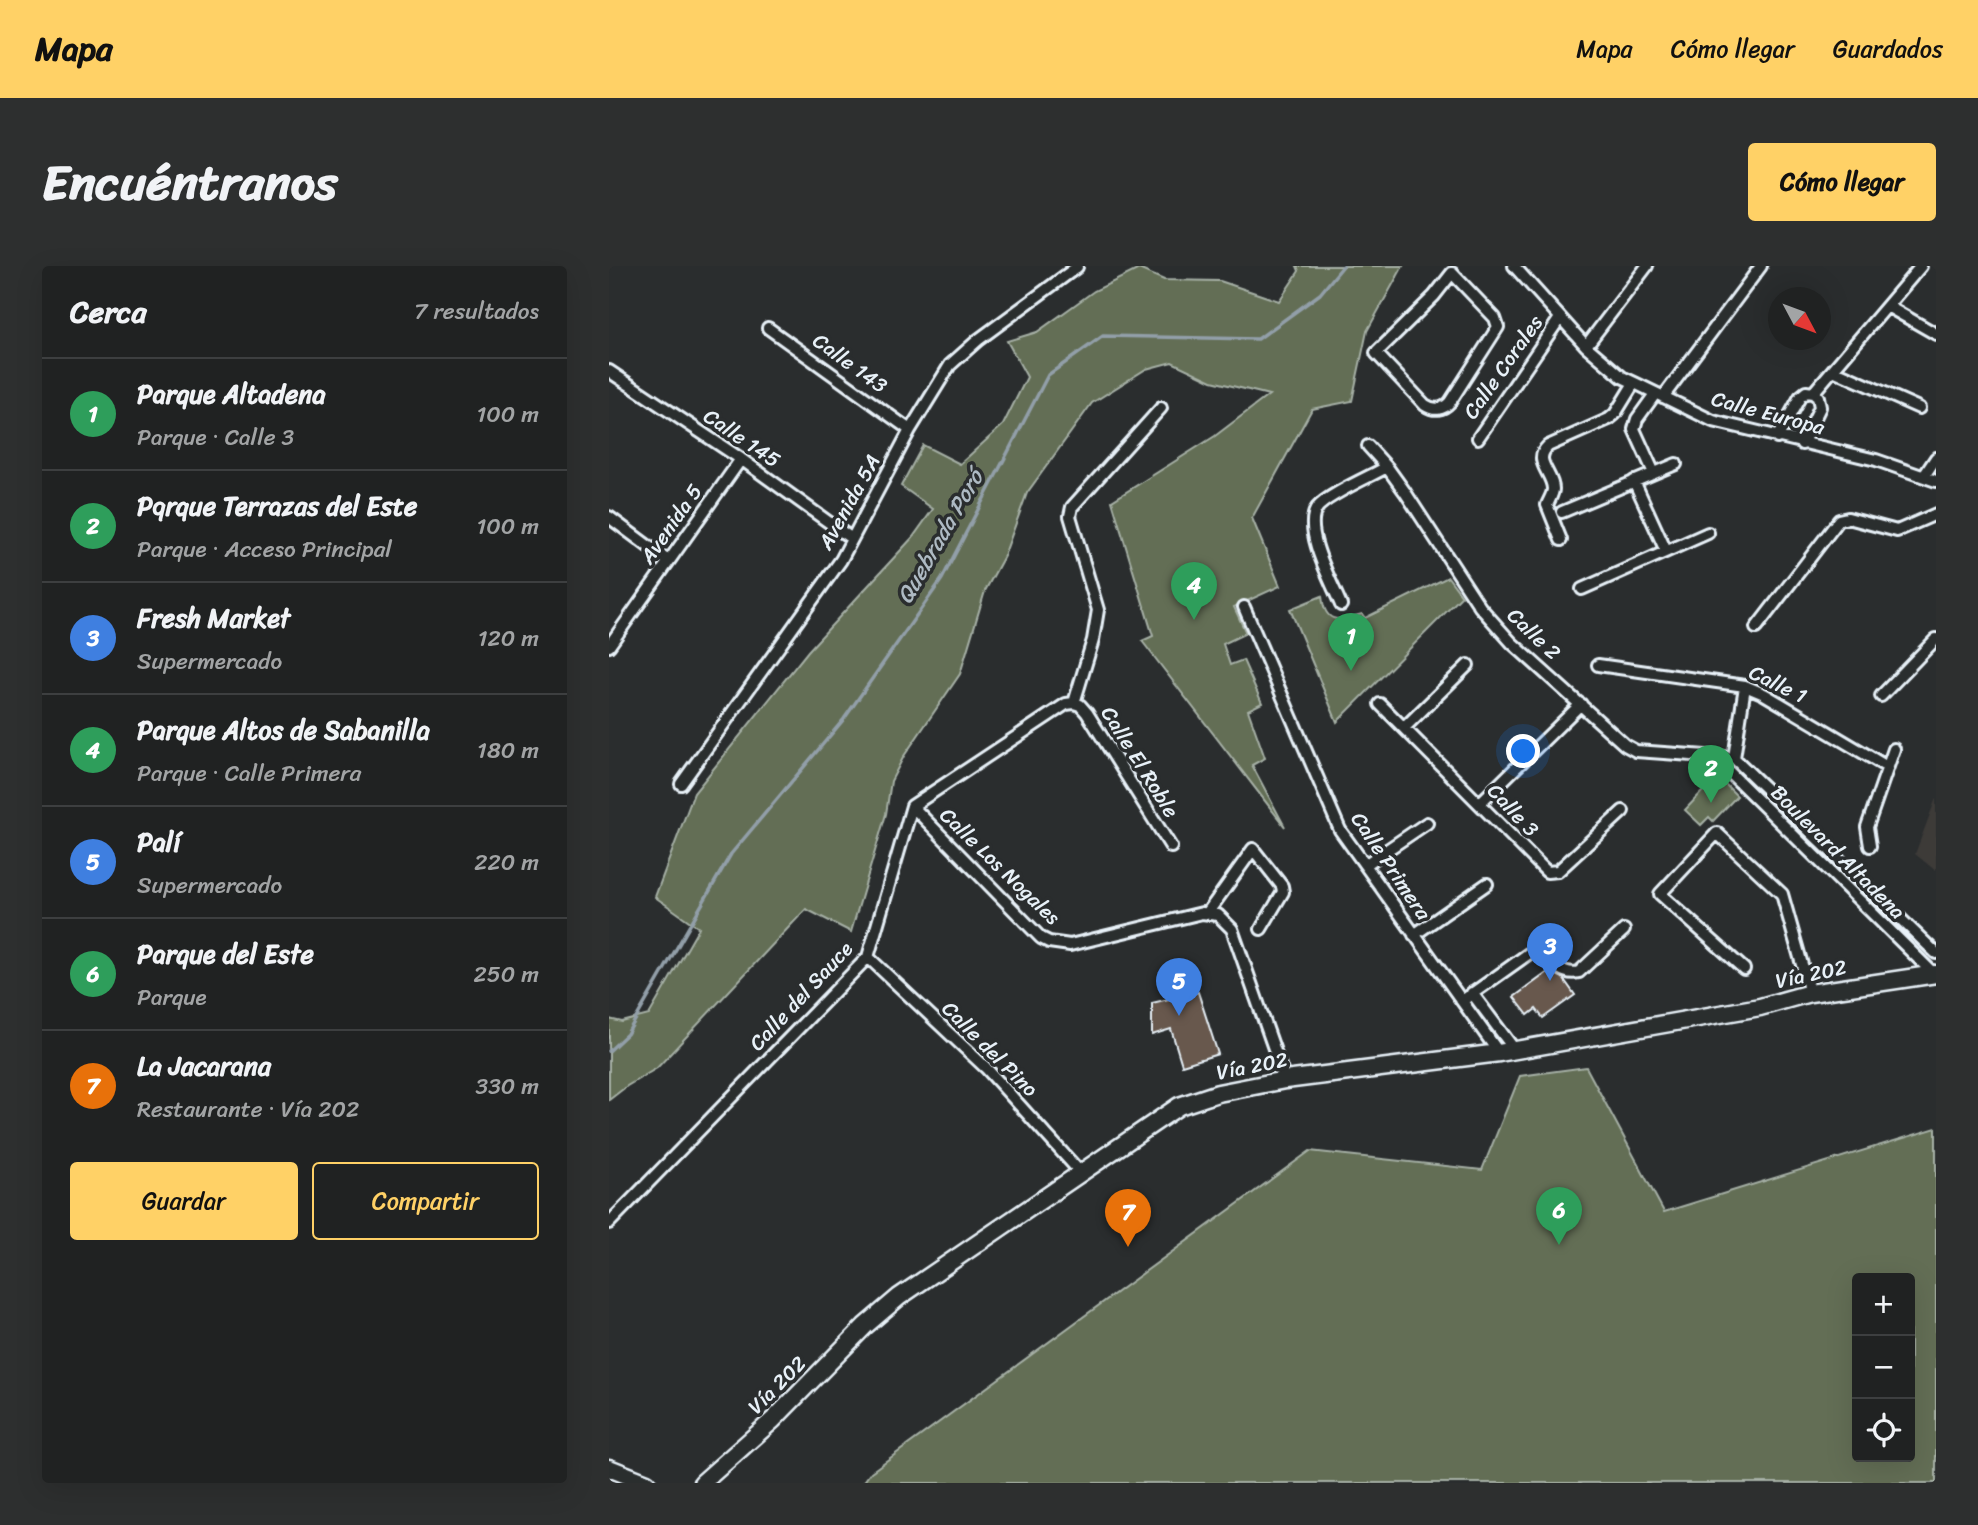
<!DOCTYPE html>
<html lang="es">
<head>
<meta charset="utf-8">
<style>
	:root { --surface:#202222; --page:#2d2f2f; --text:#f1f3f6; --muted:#a2a4a5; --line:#3d3f40; --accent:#ffd166 }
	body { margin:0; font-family:Sriracha,sans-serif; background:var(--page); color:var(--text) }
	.controls { position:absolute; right:21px; bottom:21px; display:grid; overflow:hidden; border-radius:7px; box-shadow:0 7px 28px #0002 }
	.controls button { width:63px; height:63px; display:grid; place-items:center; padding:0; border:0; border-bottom:2px solid var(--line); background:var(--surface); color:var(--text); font:35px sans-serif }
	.compass { position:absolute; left:1159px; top:21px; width:63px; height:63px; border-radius:50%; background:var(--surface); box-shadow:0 7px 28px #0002; rotate:131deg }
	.you { position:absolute; left:915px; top:486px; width:24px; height:24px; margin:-18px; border:5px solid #fff; border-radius:50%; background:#1a73e8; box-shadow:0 0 0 10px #1a73e833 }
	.badge { display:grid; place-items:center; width:46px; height:46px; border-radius:50%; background:var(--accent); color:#fff; font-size:23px; font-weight:700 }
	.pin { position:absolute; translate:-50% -58px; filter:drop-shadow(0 2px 4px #0008) }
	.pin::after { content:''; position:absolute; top:37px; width:24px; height:21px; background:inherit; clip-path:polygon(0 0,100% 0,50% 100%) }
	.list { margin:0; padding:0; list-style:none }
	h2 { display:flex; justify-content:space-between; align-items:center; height:91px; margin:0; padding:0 28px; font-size:30px }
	h2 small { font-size:23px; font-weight:400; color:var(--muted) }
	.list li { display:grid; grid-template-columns:46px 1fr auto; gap:21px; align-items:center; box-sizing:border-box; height:112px; padding:0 28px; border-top:2px solid var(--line) }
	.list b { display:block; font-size:26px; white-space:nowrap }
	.list p { margin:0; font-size:23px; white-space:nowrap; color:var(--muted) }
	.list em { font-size:23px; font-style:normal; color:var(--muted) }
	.actions { display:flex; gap:14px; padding:21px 28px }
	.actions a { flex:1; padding:16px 0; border:2px solid var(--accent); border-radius:7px; text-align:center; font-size:24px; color:var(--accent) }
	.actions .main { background:var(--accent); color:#111 }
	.icon { flex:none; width:38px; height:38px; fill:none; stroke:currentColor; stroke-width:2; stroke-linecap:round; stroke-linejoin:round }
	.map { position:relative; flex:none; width:1327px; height:1217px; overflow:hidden; border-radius:7px }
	header { display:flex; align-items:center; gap:42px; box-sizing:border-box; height:98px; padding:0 35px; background:var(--accent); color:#111 }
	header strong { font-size:33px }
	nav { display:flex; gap:38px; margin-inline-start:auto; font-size:24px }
	.intro { display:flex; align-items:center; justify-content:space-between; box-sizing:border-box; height:168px; padding:0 42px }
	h1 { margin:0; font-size:49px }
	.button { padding:18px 32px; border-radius:7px; background:var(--accent); color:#111; font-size:24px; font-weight:700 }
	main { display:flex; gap:42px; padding:0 42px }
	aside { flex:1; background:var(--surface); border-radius:7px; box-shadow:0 7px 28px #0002 }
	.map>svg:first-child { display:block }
	.built { fill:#3c3a38 }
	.green { fill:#636e55; stroke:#a6b0a6; stroke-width:2; fill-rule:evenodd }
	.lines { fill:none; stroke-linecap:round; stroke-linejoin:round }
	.stream { stroke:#929fa9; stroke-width:3.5 }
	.building { fill:#67594e; stroke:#e8f1f8; stroke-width:2 }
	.street-casing { stroke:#e8f1f8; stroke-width:16 }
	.secondary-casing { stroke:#e8f1f8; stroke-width:21 }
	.street { stroke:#2a2d2e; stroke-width:10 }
	.secondary { stroke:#2a2d2e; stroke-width:16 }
	.labels { text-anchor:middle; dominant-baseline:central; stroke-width:7; stroke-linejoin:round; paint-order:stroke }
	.street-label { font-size:21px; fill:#e8f1f8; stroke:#2a2d2e }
	.water-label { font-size:23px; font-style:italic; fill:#aebac3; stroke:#2a2d2e }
</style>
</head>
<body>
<header>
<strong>Mapa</strong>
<nav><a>Mapa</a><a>Cómo llegar</a><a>Guardados</a></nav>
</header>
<div class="intro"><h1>Encuéntranos</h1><a class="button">Cómo llegar</a></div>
<main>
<aside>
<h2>Cerca<small>7 resultados</small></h2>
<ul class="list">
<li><span class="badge" style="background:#2e9e5b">1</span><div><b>Parque Altadena</b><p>Parque · Calle 3</p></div><em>100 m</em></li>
<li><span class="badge" style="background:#2e9e5b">2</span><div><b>Pqrque Terrazas del Este</b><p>Parque · Acceso Principal</p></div><em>100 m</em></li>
<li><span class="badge" style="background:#3f7fe0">3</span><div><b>Fresh Market</b><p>Supermercado</p></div><em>120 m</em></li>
<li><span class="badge" style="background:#2e9e5b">4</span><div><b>Parque Altos de Sabanilla</b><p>Parque · Calle Primera</p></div><em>180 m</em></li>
<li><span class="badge" style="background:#3f7fe0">5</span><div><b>Palí</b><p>Supermercado</p></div><em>220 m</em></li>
<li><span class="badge" style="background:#2e9e5b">6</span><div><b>Parque del Este</b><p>Parque</p></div><em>250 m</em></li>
<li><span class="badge" style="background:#e8710a">7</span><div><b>La Jacarana</b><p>Restaurante · Vía 202</p></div><em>330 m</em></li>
</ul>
<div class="actions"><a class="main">Guardar</a><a>Compartir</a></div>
</aside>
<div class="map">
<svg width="1327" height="1217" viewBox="0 0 1327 1217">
	<rect width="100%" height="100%" fill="#2a2d2e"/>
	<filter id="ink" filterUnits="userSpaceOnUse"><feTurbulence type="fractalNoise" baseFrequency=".0143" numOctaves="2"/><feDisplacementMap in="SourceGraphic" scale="14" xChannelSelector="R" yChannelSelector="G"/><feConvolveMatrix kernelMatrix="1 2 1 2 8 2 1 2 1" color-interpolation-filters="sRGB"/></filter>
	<g filter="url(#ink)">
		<path class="built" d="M1327,532V605L1306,588Z"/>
		<path class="green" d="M688,0H794L758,65L743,135L703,143L643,252L671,320L625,341L637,367L614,378L621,399L634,394L653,437L639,444L656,492L643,499L676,561L533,375L544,370L503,235L606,170L660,129L603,115L563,96L537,103L483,137L418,227L395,290L376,325L351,408L295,490L282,515L277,548L242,666L197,643L48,802L18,820L0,834V753L13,756L40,749L90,662L46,631L85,527L199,385L304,271L324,243L292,220L314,179L351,198L394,159L418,111L398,75L428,66L485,25L530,3L555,14L611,15L670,35L690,5Z
			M839,311L853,330L728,456L681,343L713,330C716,360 731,354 753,348L756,352Z
			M1108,510L1128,530L1104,555L1100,551L1092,559L1076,544Z
			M977,801L1055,946L1327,862V1217H254L262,1206L701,885L873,904L911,810ZM1248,1012H1301V1191H1248Z"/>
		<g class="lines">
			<path class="stream" d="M0,785L18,768L122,588L235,453L333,313L439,109L494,70L649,73L711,28L734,0"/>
		</g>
		<path class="building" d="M946,701L966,729L934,752L927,743L919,749L905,731Z
			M589,726L609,788L573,799L562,763L543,769V737Z"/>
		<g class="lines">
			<g class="street-casing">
				<path id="street" d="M905,0L977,80L1013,111L1032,120L1104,155L1267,194L1327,215
					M843,7L886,52L889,61L841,136C834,144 825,145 816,139L767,87L825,30Z
					M1278,40L1327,68
					M159,62L301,164
					M977,80L1038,0
					M1224,104L1310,142
					M0,105L132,193L243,273
					M1054,131L1152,0
					M869,172L951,52
					M1168,172L1191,131L1197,126L1204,127L1312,0
					M1193,178L1211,141L1209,131L1204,127
					M759,180L778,201L796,226L871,341L903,377L1016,479L1027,485L1125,492
					M1045,207L1025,163L1028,153L1046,128
					M1315,210L1327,192
					M1025,215L1057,285
					M953,246L1067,198
					M0,251L59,295
					M952,274L938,239C940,234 944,228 944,223C944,207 923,195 939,180L1000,153L1006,148L1025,117
					M973,323L1099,267
					M732,339C723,317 693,263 708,242C718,229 762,210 778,201
					M635,341L731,564L890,787
					M1147,362L1230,254L1239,252L1288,265L1327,248
					M0,380L132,193
					M989,399L1136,420L1155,428L1278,501
					M1272,430L1327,373
					M465,437L484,374L489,344L461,250L463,241L552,142
					M465,437L471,439L478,447L562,581
					M771,438L938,606L949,605L1014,545
					M796,461L859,399
					M1106,492L1325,708
					M1125,492L1327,687
					M1125,492L1136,420
					M72,518L232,294L301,164L341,99L369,74L468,1
					M871,537L972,438
					M303,540L432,672L440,676L461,679L593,647L609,649L623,663L676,814
					M1261,580L1258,561L1285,483
					M756,599L818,557
					M599,646L644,583L673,620L674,626L652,663
					M805,669L878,618
					M259,691L377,802L471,906
					M1135,703L1051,628L1108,567L1173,628L1201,727
					M863,727L905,783
					M853,735L929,681C940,693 952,711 970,706L1015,664
					M0,957L259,691L303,540L457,438L465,437"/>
			</g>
			<g class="secondary-casing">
				<path id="secondary" d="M0,1202L38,1217
					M93,1217L164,1154L256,1060L290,1031L570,840L609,827L676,814L890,787L1151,741L1201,727L1327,708"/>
			</g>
			<use href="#street" class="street"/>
			<use href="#secondary" class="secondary"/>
		</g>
	</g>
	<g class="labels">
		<g class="street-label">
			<text transform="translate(241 97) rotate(36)">Calle 143</text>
			<text transform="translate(894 101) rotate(-55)">Calle Corales</text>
			<text transform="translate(1159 147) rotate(15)">Calle Europa</text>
			<text transform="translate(133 172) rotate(34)">Calle 145</text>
			<text transform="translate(240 236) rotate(-61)">Avenida 5A</text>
			<text transform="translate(62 258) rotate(-55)">Avenida 5</text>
			<text transform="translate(925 368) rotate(44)">Calle 2</text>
			<text transform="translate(1169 418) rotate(26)">Calle 1</text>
			<text transform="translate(531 496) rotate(58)">Calle El Roble</text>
			<text transform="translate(904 544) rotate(47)">Calle 3</text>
			<text transform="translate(1229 586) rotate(45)">Boulevard Altadena</text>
			<text transform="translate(391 600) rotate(44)">Calle Los Nogales</text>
			<text transform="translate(782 600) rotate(56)">Calle Primera</text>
			<text transform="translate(1202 708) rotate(-12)">Vía 202</text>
			<text transform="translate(192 730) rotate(-47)">Calle del Sauce</text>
			<text transform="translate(381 783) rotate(45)">Calle del Pino</text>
			<text transform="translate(643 800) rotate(-11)">Vía 202</text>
			<text transform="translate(168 1119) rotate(-45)">Vía 202</text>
		</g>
		<g class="water-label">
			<text transform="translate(331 271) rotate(-60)">Quebrada Poró</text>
		</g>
	</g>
</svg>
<div class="controls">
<button>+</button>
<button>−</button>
<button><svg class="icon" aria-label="locate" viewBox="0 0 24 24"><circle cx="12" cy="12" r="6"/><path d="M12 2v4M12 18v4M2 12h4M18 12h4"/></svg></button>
</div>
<svg class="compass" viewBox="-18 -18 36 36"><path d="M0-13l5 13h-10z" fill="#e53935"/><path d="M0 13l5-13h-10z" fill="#a2a4a5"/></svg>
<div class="you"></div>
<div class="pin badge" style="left:742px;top:405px;background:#2e9e5b">1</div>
<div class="pin badge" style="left:1102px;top:537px;background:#2e9e5b">2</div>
<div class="pin badge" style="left:941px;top:715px;background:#3f7fe0">3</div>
<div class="pin badge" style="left:585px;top:354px;background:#2e9e5b">4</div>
<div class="pin badge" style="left:570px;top:750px;background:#3f7fe0">5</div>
<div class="pin badge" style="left:950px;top:979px;background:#2e9e5b">6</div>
<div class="pin badge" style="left:519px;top:981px;background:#e8710a">7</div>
</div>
</main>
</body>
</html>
